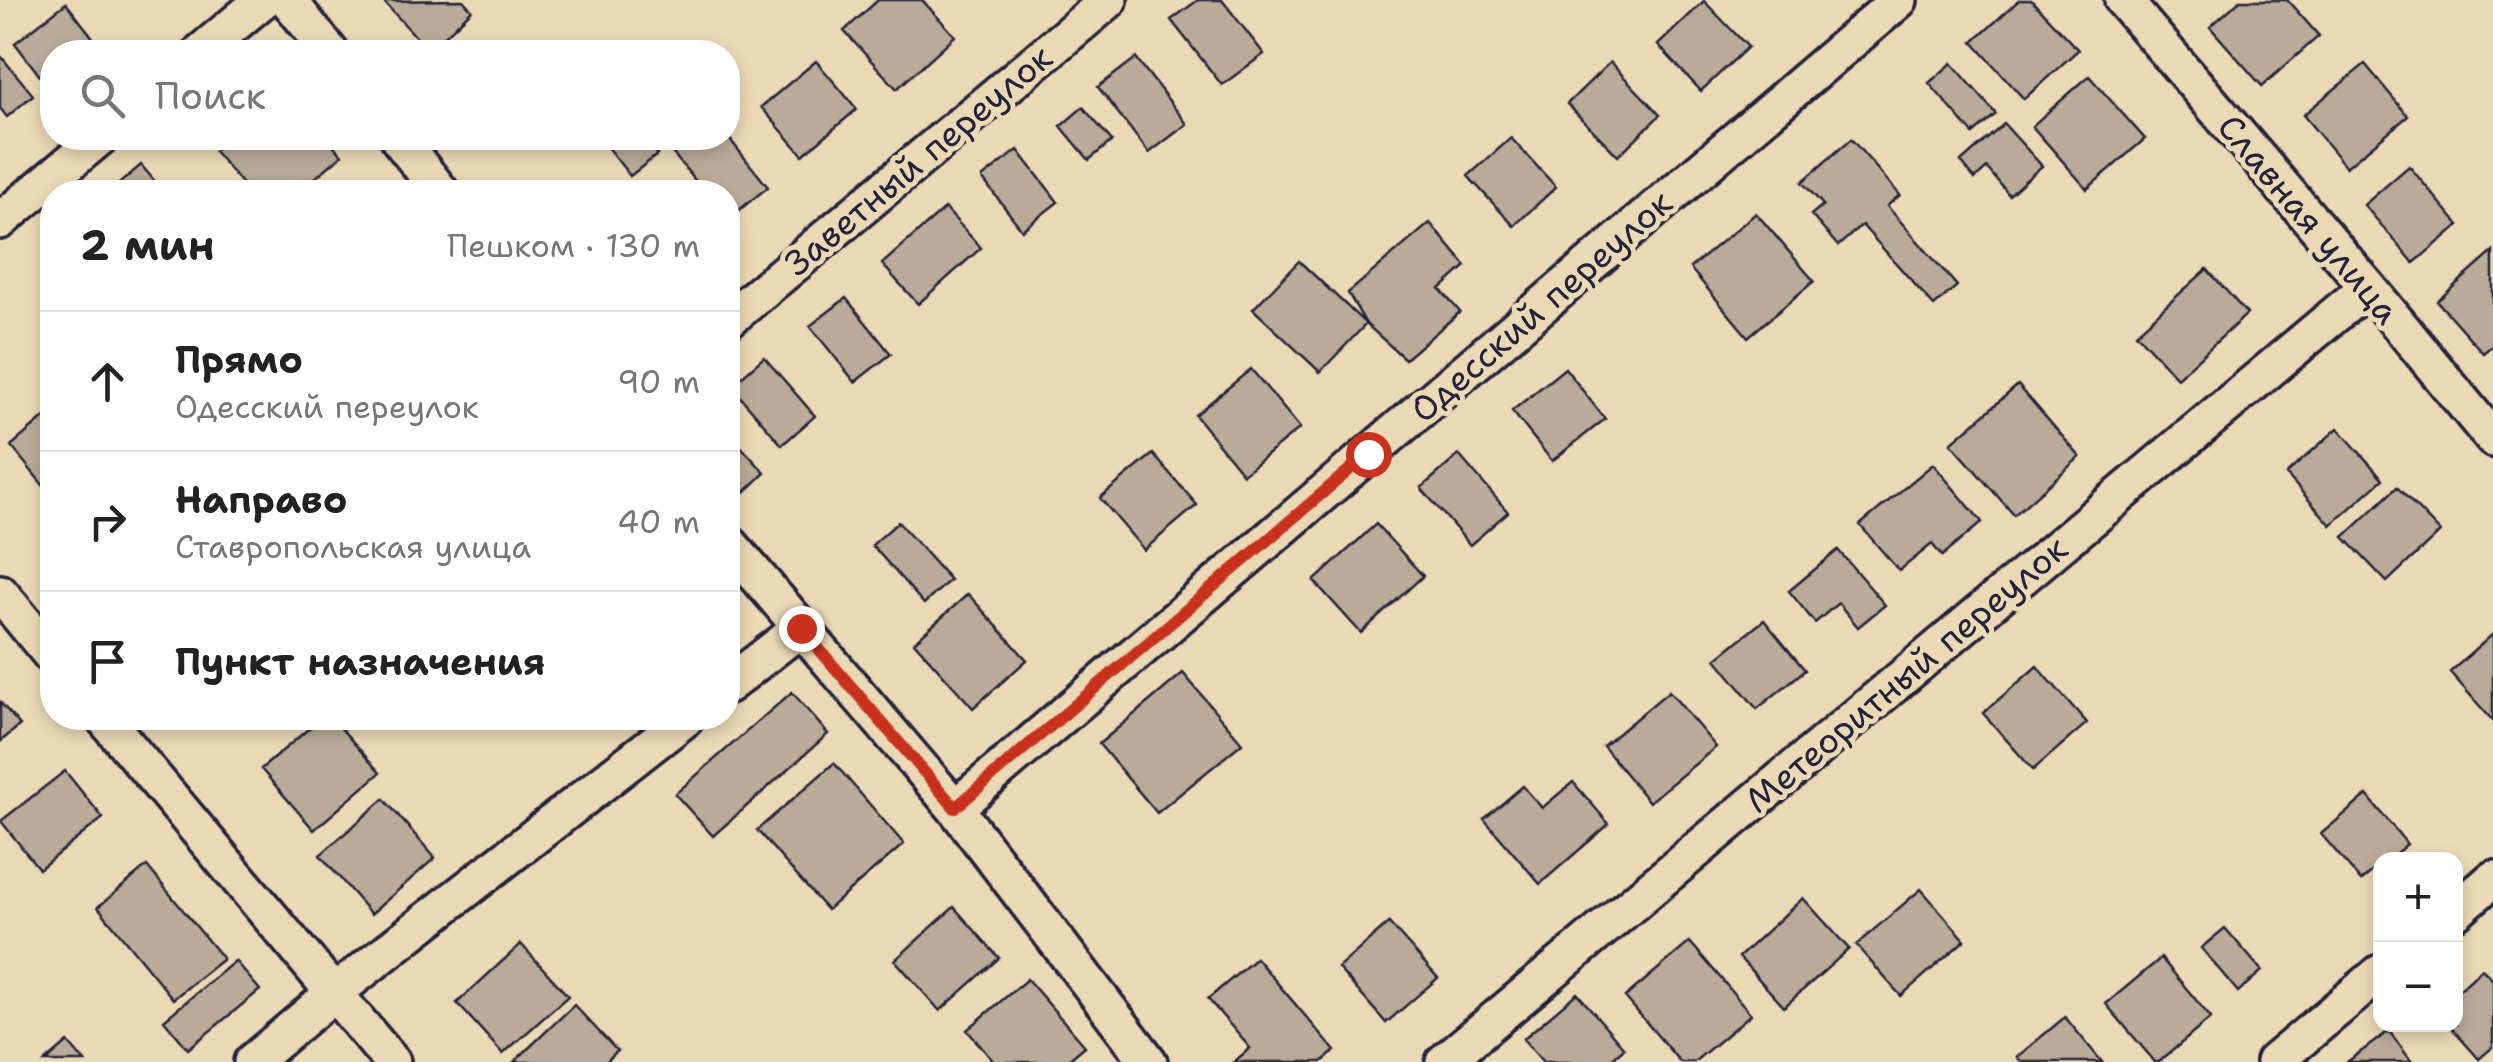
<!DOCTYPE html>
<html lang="ru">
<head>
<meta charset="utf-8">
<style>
	:root { --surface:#fff; --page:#f6f6f6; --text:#222; --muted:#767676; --line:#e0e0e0 }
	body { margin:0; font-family:"Shantell Sans",sans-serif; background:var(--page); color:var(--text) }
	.controls { position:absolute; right:30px; bottom:30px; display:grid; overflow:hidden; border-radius:20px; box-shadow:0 5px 15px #0003 }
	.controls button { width:90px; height:90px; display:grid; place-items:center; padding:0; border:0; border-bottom:2px solid var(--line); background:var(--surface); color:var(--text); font:50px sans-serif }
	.stop { position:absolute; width:30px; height:30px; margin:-22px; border:8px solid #c8321e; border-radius:50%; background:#fff }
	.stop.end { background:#c8321e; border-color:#fff; box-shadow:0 2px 10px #0008 }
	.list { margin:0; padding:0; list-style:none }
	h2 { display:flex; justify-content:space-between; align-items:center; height:130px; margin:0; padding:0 40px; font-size:42px }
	h2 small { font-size:32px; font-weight:400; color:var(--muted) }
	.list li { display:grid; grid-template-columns:65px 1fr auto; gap:30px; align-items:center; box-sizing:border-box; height:140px; padding:0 40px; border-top:2px solid var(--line) }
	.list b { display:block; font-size:38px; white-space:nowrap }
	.list p { margin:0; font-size:32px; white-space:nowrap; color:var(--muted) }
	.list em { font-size:32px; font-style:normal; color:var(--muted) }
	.icon { flex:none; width:55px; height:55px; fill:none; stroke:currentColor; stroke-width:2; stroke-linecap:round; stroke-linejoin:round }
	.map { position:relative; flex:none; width:2493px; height:1062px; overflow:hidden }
	.search { position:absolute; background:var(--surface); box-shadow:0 5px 15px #0003; left:40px; top:40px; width:700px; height:110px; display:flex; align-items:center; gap:25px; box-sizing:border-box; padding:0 35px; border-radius:40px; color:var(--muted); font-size:38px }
	.panel { position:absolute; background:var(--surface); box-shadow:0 5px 15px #0003; left:40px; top:180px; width:700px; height:550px; border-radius:40px }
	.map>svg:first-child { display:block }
	.building { fill:#b9ab97; stroke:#22223b; stroke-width:2.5 }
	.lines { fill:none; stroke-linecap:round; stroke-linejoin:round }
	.minor-casing { stroke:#22223b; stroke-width:42 }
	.minor { stroke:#ebd9b6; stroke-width:35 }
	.route { stroke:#c8321e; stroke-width:12 }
	.labels { text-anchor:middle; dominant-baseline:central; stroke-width:10; stroke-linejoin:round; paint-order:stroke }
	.street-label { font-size:35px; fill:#22223b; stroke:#ebd9b6 }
</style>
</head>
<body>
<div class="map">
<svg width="2493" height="1062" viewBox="0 0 2493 1062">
	<rect width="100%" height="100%" fill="#ebd9b6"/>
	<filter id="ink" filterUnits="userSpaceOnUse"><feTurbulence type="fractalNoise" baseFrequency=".01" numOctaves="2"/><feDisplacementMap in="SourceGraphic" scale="20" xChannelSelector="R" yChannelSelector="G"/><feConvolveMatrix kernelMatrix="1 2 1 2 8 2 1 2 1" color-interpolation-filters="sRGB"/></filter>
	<g filter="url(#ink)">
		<path class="building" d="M463,0L472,10L429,51L383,1Z
			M878,0H922L955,36L897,89L844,31Z
			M1198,0H1222L1264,54L1222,85L1171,20Z
			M2019,0H2031L2078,50L2024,99L1973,42Z
			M2240,0H2287L2319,36L2262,86L2210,27Z
			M1704,1L1748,47L1701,91L1658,45Z
			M66,3L104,52H52V92L15,43Z
			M0,55L33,95L7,117L0,108Z
			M1136,58L1187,124L1149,153L1098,87Z
			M816,61L857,109L803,155L761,107Z
			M1610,62L1660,115L1618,156L1567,104Z
			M1952,63L1996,114L1973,134L1929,83Z
			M2365,64L2408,116L2346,167L2303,115Z
			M2089,76L2145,139L2087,189L2032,126Z
			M1083,107L1112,141L1089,160L1061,126Z
			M2004,124L2042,166L2009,195L1987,168L1975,179L1961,162Z
			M728,137L768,187L728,219V192H705L669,149L683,138Z
			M229,138H327L342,155L299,192H249L214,151Z
			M600,138H644L657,155L630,176Z
			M1511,138L1556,187L1514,226L1468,176Z
			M1851,139L1900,195L1887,206L1957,286L1934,306L1862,225L1838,246L1811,215L1823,205L1802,182Z
			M1018,150L1058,202L1022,230L982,178Z
			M141,165L164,192H116L113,189Z
			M2409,166L2459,225L2414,263L2364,205Z
			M945,208L981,248L918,304L882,264Z
			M1756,213L1814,281L1748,337L1690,268Z
			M1430,223L1466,266L1440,289L1460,312L1405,359L1366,324L1348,293Z
			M2493,252V345L2483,353L2437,301Z
			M1299,261L1366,324L1320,372L1253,309Z
			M2207,269L2247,314L2177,378L2136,333Z
			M846,298L891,354L855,382L810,326Z
			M764,357L815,416L782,445L731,386Z
			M1565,368L1605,419L1552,461L1512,411Z
			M1251,369L1300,428L1243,474L1195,415Z
			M2018,385L2080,457L2014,515L1951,443Z
			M52,411V496L11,446Z
			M2338,428L2383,479L2331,525L2286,474Z
			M728,432L765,473L745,492L728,473Z
			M1153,454L1197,505L1144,550L1100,498Z
			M1459,455L1508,512L1470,545L1421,488Z
			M1933,464L1982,522L1942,556L1932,544L1899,571L1860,525Z
			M2397,487L2440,532L2387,582L2344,537Z
			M898,522L950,580L924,604L872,545Z
			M1376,524L1423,576L1361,633L1314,581Z
			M1838,550L1885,605L1858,627L1838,603L1815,623L1789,591Z
			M968,594L1027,660L973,708L914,642Z
			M1764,620L1805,670L1757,709L1716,659Z
			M2493,634V721L2450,672Z
			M2037,666L2087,723L2033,770L1983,713Z
			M1183,673L1242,743L1157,813L1099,744Z
			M1669,691L1716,747L1649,802L1603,746Z
			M792,692L828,734L713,836L675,794Z
			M0,702L20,725L0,742Z
			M321,718H332L380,773L314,830L261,769Z
			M834,763L904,844L827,910L757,830Z
			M65,771L103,818L39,869L1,821Z
			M1573,782L1609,824L1540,884L1484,819L1523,786L1542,808Z
			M2367,795L2407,844L2388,860H2380V865L2361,881L2321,834Z
			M384,799L435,858L371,914L320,855Z
			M147,866L223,959L173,999L98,907Z
			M1921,889L1965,940L1901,996L1856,945Z
			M1803,898L1849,949L1784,1007L1739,957Z
			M954,907L999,958L940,1011L895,960Z
			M1389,923L1438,978L1386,1023L1338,968Z
			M2225,928L2262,971L2238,992L2201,948Z
			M1690,942L1751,1014L1694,1062H1680L1625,997Z
			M521,944L568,996L503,1054L457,1003Z
			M1256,958L1335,1051L1322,1062H1234L1250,1048L1208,999Z
			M2161,958L2211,1018L2159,1062H2155L2106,1004Z
			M235,961L260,990L188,1049L164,1020Z
			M2482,969L2493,980V1047L2479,1059L2448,1024H2456V993Z
			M1027,979L1085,1046L1066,1062H994L967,1030Z
			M1577,993L1624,1048L1608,1062H1543L1523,1039Z
			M574,1005L617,1051L606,1062H514Z
			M2065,1017L2102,1062H2021L2017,1057Z
			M2389,1031L2412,1062H2347Z
			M68,1042L85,1062H45Z"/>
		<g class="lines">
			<g class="minor-casing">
				<path id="minor" d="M288,0L330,52
					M2123,0L2368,287L2493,439
					M201,52L263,0
					M398,138L441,192
					M0,221L99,138
					M728,320L1109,0
					M728,542L955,808L1149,1062
					M0,593L52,656
					M728,685L801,628
					M104,718L392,1062
					M955,808L1899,0
					M2456,911L2493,879
					M252,1062L334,993L686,718
					M1444,1062L2368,287
					M2274,1062L2380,973"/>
			</g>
			<use href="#minor" class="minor"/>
		</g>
	</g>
	<g class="lines" filter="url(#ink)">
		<path class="route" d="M801,628L955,808L1368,454"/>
	</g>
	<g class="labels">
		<g class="street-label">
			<text transform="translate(918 160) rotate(-40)">Заветный переулок</text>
			<text transform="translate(2309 219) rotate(50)">Славная улица</text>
			<text transform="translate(1541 306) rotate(-41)">Одесский переулок</text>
			<text transform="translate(1906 674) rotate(-40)">Метеоритный переулок</text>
		</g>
	</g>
</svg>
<div class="controls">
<button>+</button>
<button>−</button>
</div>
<div class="stop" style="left:1368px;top:454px"></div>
<div class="stop end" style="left:801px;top:628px"></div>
<div class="search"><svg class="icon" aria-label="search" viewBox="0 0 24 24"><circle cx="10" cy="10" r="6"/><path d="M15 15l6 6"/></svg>Поиск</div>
<section class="panel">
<h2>2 мин<small>Пешком · 130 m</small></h2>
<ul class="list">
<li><svg class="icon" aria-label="ahead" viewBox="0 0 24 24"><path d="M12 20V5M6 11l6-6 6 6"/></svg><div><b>Прямо</b><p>Одесский переулок</p></div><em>90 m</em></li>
<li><svg class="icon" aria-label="right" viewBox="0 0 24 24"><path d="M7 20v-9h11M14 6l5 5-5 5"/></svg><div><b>Направо</b><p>Ставропольская улица</p></div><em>40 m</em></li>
<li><svg class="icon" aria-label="arrive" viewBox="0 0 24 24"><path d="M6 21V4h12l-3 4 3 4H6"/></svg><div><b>Пункт назначения</b></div></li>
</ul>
</section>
</div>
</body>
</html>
